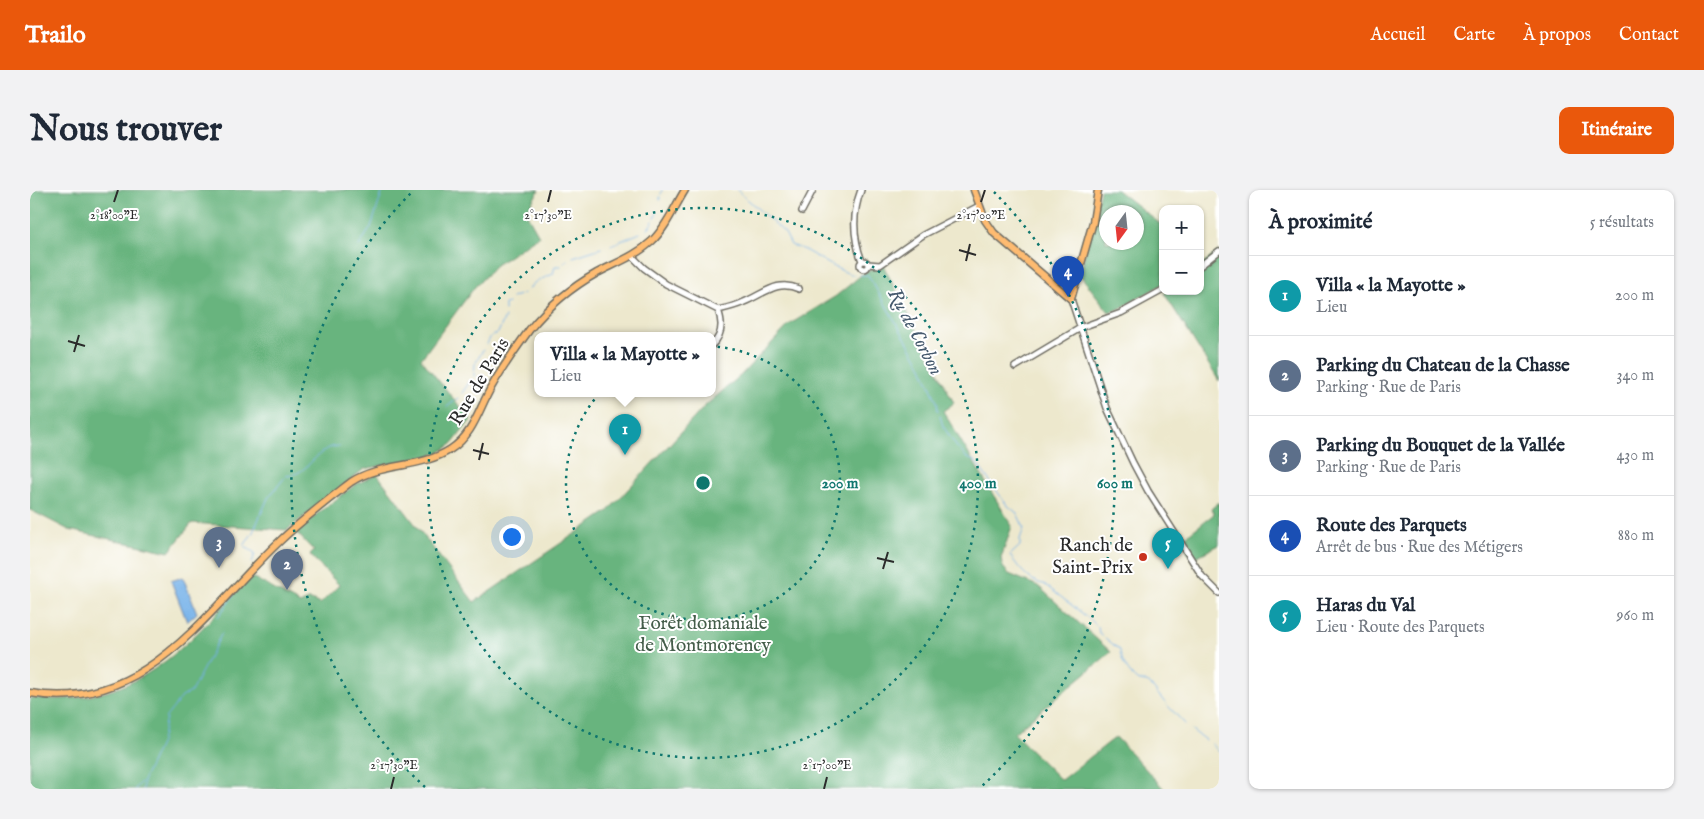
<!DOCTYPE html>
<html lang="fr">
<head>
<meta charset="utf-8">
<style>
	:root { --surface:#fff; --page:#f2f2f3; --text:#1f2937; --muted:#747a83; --line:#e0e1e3; --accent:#ea580c }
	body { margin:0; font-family:"IM FELL English",serif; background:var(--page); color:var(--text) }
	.controls { position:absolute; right:15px; top:15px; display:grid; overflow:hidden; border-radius:10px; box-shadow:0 1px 4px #0004 }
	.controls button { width:45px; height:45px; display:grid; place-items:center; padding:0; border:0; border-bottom:1px solid var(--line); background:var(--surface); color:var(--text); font:25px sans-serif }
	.compass { position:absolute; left:1069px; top:15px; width:45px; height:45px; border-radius:50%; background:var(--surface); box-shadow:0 1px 4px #0004; rotate:195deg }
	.you { position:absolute; left:481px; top:346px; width:18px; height:18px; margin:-12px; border:4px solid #fff; border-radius:50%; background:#1a73e8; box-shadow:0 0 0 8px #1a73e833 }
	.badge { display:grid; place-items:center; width:32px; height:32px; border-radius:50%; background:var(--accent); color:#fff; font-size:16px; font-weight:700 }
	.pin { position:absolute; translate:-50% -41px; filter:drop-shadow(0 1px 2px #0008) }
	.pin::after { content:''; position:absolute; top:26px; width:18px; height:15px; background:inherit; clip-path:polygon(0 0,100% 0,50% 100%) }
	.popup { position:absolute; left:504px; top:142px; width:182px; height:65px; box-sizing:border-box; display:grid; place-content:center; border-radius:10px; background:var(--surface); filter:drop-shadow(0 1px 4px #0005); font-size:16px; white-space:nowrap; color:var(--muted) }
	.popup b { font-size:19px; color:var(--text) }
	.popup::after { content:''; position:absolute; left:50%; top:100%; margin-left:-10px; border:10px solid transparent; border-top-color:var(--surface) }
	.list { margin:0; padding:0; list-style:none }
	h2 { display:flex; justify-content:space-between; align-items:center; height:65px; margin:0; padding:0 20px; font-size:21px }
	h2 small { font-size:16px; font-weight:400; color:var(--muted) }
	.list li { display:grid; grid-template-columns:32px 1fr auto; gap:15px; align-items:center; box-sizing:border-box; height:80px; padding:0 20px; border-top:1px solid var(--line) }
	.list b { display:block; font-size:19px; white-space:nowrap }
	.list p { margin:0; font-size:16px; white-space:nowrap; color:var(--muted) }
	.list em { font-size:16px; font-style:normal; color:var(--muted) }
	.map { position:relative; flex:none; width:1189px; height:599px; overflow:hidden; border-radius:10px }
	header { display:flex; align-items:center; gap:30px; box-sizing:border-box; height:70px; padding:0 25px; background:var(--accent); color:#fff }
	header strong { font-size:24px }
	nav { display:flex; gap:28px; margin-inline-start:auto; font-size:18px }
	.intro { display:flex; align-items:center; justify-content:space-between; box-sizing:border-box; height:120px; padding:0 30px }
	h1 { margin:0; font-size:35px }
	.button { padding:12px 22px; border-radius:10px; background:var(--accent); color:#fff; font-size:18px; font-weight:700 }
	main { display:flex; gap:30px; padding:0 30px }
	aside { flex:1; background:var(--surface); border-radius:10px; box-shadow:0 1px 4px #0004 }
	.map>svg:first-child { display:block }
	.forest { fill:#67b47e; stroke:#497054; fill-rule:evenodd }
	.water { fill:#77b2e9; stroke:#516e8a }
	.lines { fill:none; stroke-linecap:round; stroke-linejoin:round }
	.stream { stroke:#77b2e9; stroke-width:1 }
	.minor-casing { stroke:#6f6d64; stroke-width:8 }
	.major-casing { stroke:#6f6d64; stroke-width:9 }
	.minor { stroke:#fff; stroke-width:5 }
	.major { stroke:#febb71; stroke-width:6 }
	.ticks { fill:none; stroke:#2b2b2b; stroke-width:2 }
	.ring { fill:none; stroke:#0f766e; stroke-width:2.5; stroke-dasharray:2.5 5 }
	.poi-dot { fill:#c8321e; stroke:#fff; stroke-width:2 }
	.labels { text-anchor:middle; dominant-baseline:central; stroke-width:4; stroke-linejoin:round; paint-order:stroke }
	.street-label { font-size:19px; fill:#2b2b2b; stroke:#fff }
	.poi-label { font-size:19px; fill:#2b2b2b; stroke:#fff; text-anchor:end }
	.park-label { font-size:19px; fill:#445d4a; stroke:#fff }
	.water-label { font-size:20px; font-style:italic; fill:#465a6e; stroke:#fff }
	.ticks-label { font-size:12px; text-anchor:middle; fill:#2b2b2b; stroke:#fff; stroke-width:4; stroke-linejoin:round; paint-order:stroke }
	.centre { fill:#0f766e; stroke:#fff; stroke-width:2.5 }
	.ring-label { font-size:15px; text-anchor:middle; font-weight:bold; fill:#0f766e; stroke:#fff; stroke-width:4; stroke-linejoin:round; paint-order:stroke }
</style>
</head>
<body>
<header>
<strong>Trailo</strong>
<nav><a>Accueil</a><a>Carte</a><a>À propos</a><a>Contact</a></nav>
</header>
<div class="intro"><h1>Nous trouver</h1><a class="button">Itinéraire</a></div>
<main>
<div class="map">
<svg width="1189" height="599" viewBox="0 0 1189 599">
	<rect width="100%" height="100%" fill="#fff"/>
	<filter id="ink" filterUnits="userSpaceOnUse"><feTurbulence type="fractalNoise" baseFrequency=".02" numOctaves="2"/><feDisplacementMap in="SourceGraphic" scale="10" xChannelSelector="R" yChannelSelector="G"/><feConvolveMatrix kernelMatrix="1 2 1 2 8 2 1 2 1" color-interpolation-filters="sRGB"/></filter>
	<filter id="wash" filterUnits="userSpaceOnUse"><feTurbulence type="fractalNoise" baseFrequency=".0096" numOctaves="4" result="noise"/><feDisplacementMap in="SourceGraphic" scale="20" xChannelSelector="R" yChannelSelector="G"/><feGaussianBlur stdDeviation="1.12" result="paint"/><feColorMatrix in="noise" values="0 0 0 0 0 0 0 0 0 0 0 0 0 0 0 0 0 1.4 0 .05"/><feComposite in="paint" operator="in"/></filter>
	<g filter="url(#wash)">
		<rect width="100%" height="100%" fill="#ede8cd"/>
		<path class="forest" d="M0,0H509L496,23L509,46L466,75L444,98L391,169L441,230L422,254L410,262L396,267L334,279L257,340L162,333L139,362L39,340L0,320Z
			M1070,0H1087L1133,36V94L1089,119L1079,122L1050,85ZM1076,22H1106V52H1076Z
			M1189,61V191L1134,103L1170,101V76Z
			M853,75L924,213L913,221L982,336L971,368L973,377L979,384L1008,396L1081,462L984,543L1031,590L1086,547L1134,599H0V508C106,518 152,461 218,389L224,388L270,414L279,409L290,414L309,395L280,365L284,361L265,341L325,295L347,284L444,412L577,322L676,215L710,186L760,134L806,106L835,82Z
			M1189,312V355L1162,369L1151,350L1184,324L1181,319Z"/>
		<path class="water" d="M153,387L167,423L157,432L141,391Z"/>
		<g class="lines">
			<path class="stream" d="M707,0L755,43L761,55C783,61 801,79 824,85
				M631,4L632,0
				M630,10V7
				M625,28L627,22
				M618,39L623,31
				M581,55L610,43
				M329,56L341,37L353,0
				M543,67L571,58
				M534,73L537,70
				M830,85H838L891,175L907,212L908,221
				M498,100L505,92L523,84L525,76H531
				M482,108L494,103
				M475,121V114L478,113
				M457,154L461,146L468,143L475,127
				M444,186L445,174L453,160
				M432,203L441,190
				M417,217L428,208
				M910,226L913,236L926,256L937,268L945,271L977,315L987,323L994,338L990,349V356L980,365C987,376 1000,393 1014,394L1061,430L1068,437L1069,443L1090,460C1090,469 1099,484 1107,490C1110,492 1115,491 1119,493L1136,514
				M222,373L225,363L214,356L223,342L238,308L256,286C280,285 286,255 310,256
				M188,427L204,405
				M1138,516L1155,534
				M1162,540L1175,550
				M1182,554L1189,562
				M105,599L111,592
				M113,599V591L131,552L136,527L152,507L161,502L192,443"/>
		</g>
	</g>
	<g filter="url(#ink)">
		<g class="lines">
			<g class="minor-casing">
				<path id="minor" d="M831,0C822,24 823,48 832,71
					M772,21L783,0
					M602,66L614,78L636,94L688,120
					M830 75a4 4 0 1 1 8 0a4 4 0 1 1-8 0Z
					M838,74L850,75L893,45L949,16
					M1170,76L1189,61
					M1041,109L1077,218L1103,273L1118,301L1172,386L1189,403
					M688,120C697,118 706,116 714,112C734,104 747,89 769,99
					M682,155C693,145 693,133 688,120
					M985,177L1052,137L1091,123L1133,100"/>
			</g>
			<g class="major-casing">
				<path id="major" d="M944,0L955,30L964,43L1041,109L1063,32L1068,0
					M0,503C116,524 178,418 251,350C273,329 298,310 321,292C352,272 391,279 421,259C444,244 449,218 462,196C473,176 487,157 500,139C518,117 542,97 567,83C586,73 606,66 622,51C636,38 645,16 655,0"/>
			</g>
			<use href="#minor" class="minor"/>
			<use href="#major" class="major"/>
		</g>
	</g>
	<path class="ticks" d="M84,12L88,0M518,12L521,0M951,12L955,0M929,60L946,65M936,71L940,54M38,151L55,156M44,162L49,145M443,260L459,264M449,270L453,253M847,368L864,372M853,379L858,362M361,599L364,587M794,599L797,587"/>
	<g class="ring">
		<circle cx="673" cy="293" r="137"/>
		<circle cx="673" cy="293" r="275"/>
		<path d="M395 597A412 412 0 0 1 382 2M964 2A412 412 0 0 1 951 597"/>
	</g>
	<circle class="poi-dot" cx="1113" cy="367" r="5"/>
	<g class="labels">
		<g class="street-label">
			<text transform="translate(450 192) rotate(-59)">Rue de Paris</text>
		</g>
		<g class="poi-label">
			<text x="1103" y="356">Ranch de<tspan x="1103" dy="22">Saint-Prix</tspan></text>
		</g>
		<g class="park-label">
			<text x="673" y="434">Forêt domaniale<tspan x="673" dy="22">de Montmorency</tspan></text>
		</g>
		<g class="water-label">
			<text transform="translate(885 142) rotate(62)">Ru de Corbon</text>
		</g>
	</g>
	<g class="ticks-label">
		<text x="84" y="29">2°18'00"E</text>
		<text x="518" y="29">2°17'30"E</text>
		<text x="951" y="29">2°17'00"E</text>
		<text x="364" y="579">2°17'30"E</text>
		<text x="797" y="579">2°17'00"E</text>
	</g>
	<circle cx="673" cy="293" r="8" class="centre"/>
	<g class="ring-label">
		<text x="810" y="298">200 m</text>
		<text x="948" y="298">400 m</text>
		<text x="1085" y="298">600 m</text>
	</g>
</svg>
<div class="controls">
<button>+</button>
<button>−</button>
</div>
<svg class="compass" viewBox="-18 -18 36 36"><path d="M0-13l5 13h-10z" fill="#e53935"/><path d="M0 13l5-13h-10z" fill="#747a83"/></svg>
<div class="you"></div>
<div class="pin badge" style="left:595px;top:265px;background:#0f9aa8">1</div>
<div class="popup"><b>Villa « la Mayotte »</b>Lieu</div>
<div class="pin badge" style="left:257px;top:400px;background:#5c6f8a">2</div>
<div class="pin badge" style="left:189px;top:378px;background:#5c6f8a">3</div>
<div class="pin badge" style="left:1038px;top:107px;background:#1a4fb4">4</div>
<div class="pin badge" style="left:1138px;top:379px;background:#0f9aa8">5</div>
</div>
<aside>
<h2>À proximité<small>5 résultats</small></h2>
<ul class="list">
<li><span class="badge" style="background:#0f9aa8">1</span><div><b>Villa « la Mayotte »</b><p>Lieu</p></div><em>200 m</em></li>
<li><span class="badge" style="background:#5c6f8a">2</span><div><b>Parking du Chateau de la Chasse</b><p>Parking · Rue de Paris</p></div><em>340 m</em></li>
<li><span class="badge" style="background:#5c6f8a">3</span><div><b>Parking du Bouquet de la Vallée</b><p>Parking · Rue de Paris</p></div><em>430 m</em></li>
<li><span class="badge" style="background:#1a4fb4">4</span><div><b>Route des Parquets</b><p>Arrêt de bus · Rue des Métigers</p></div><em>880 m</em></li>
<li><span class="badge" style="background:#0f9aa8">5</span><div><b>Haras du Val</b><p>Lieu · Route des Parquets</p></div><em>960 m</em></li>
</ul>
</aside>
</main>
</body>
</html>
